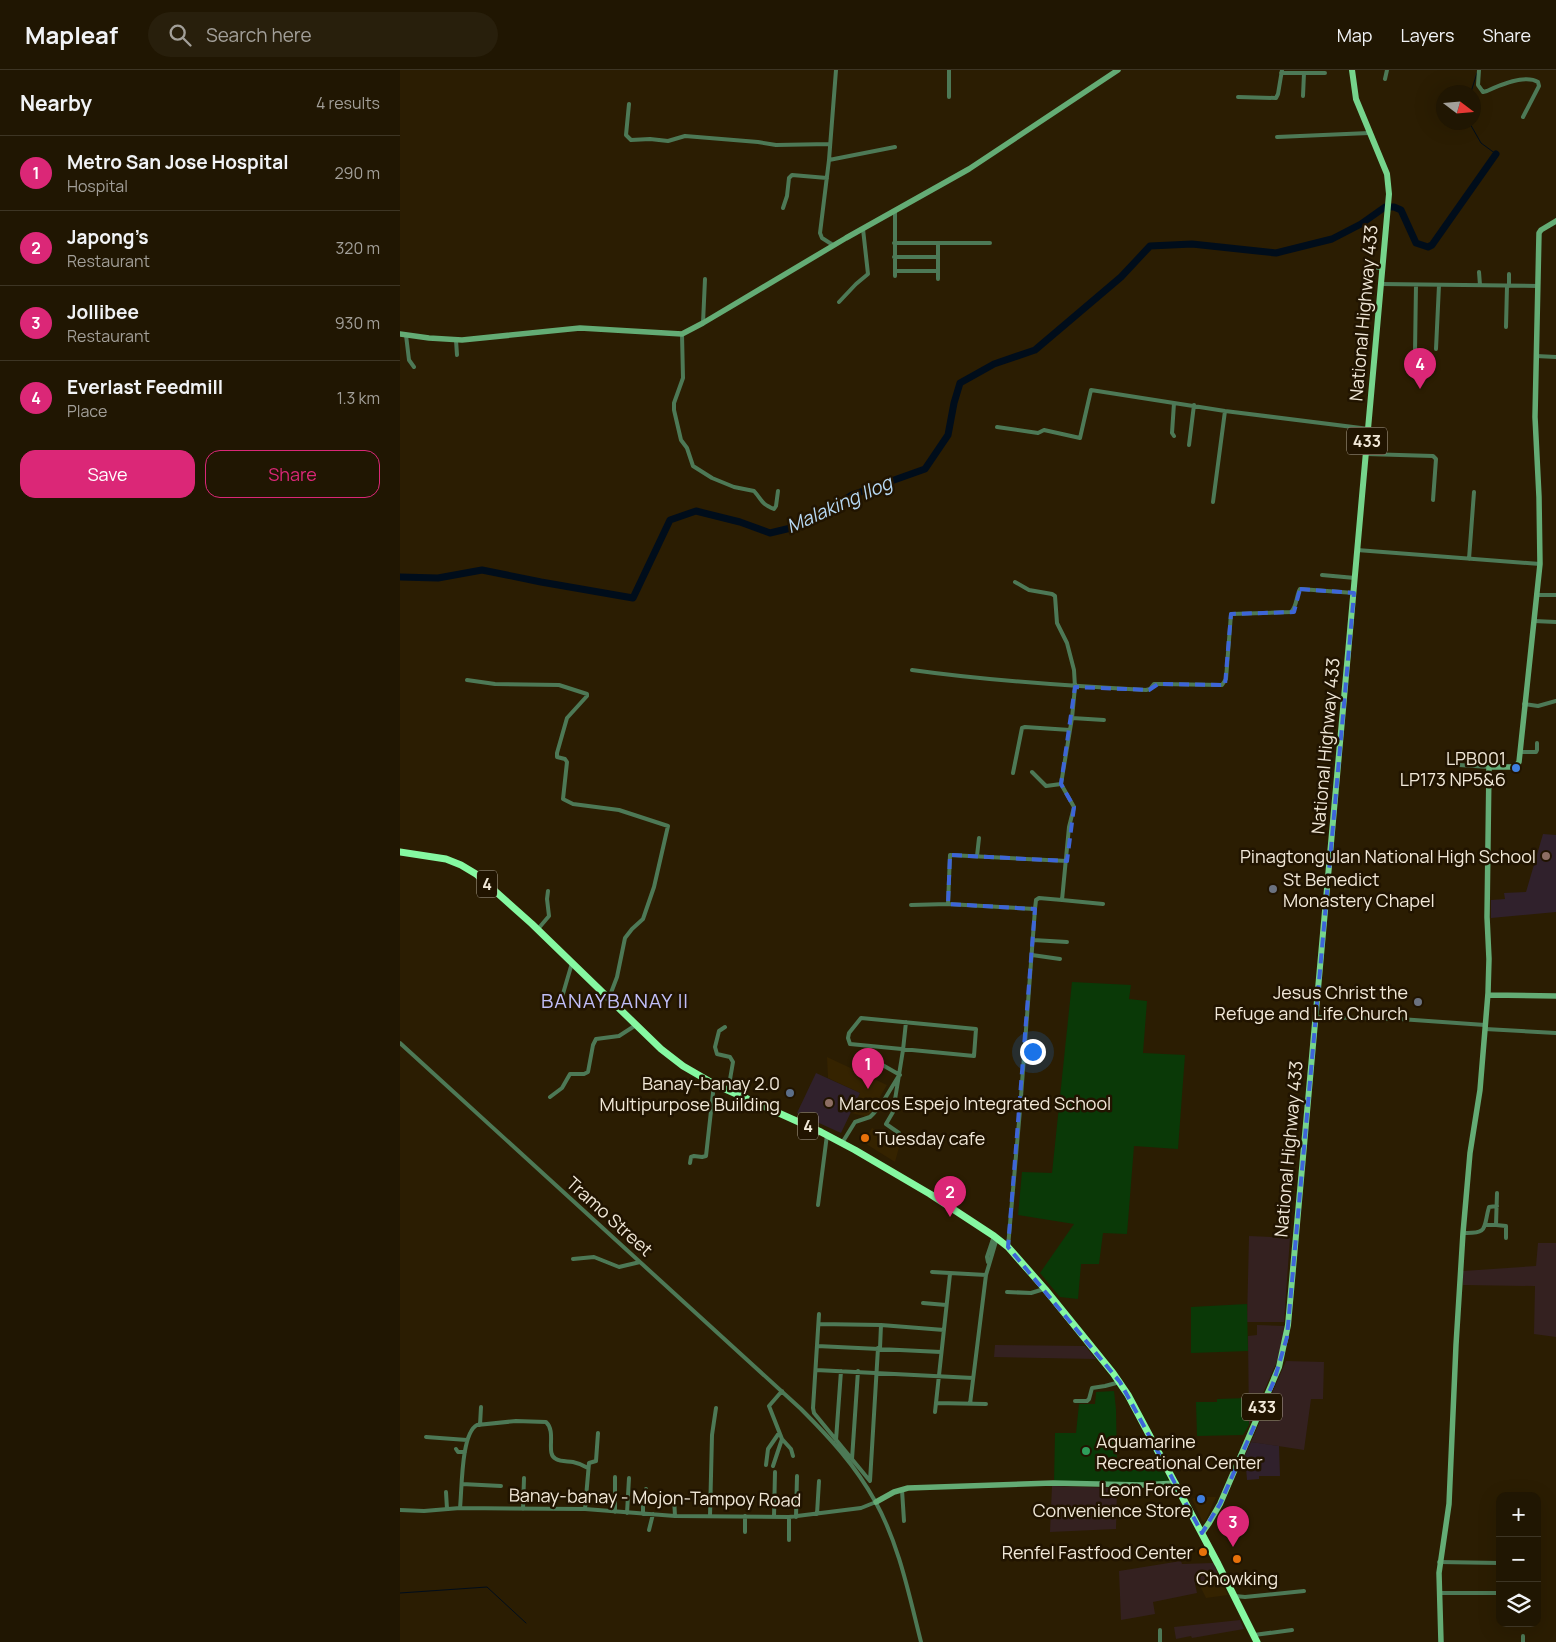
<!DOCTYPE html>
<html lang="en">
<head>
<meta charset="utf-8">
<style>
	:root { --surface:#201602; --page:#281f0c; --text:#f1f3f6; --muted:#a29f99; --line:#3d3524; --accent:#db2777 }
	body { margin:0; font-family:Manrope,sans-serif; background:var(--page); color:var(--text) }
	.controls { position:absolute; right:15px; bottom:15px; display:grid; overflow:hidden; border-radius:10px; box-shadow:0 5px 20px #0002 }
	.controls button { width:45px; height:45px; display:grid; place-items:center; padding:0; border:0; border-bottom:1px solid var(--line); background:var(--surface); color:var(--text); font:25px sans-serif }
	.compass { position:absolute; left:1036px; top:15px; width:45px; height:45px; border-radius:50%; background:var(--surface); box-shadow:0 5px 20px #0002; rotate:106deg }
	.you { position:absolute; left:632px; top:981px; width:18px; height:18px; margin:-12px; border:4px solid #fff; border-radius:50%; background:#1a73e8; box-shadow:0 0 0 8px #1a73e833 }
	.badge { display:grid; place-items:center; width:32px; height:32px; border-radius:50%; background:var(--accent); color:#fff; font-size:16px; font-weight:700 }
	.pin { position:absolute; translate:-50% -41px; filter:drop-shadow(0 1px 2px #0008) }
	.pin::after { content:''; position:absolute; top:26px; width:18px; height:15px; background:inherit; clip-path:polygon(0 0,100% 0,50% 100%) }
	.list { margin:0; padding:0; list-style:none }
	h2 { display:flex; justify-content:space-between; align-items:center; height:65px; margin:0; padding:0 20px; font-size:21px }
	h2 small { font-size:16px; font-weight:400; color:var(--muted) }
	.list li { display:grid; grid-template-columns:32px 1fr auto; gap:15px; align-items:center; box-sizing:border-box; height:75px; padding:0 20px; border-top:1px solid var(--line) }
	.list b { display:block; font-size:19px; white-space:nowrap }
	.list p { margin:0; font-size:16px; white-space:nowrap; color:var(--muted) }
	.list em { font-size:16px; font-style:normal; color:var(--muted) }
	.actions { display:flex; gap:10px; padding:15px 20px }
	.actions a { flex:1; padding:11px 0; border:1px solid var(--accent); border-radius:15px; text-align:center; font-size:18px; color:var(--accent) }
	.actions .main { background:var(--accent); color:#fff }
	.icon { flex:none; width:28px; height:28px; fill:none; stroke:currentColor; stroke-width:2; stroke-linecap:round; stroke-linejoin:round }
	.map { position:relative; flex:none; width:1156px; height:1572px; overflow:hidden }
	header { display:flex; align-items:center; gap:30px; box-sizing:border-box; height:70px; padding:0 25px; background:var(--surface); border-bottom:1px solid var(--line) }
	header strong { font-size:24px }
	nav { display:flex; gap:28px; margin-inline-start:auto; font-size:18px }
	.search { width:350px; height:45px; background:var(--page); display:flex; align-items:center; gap:12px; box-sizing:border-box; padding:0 18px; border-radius:28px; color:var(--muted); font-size:19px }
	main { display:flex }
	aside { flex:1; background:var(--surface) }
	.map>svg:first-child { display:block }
	.built { fill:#352300 }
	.industrial { fill:#342120 }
	.education { fill:#30212c }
	.green { fill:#0a3907 }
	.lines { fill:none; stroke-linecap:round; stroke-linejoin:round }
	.stream { stroke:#000d1b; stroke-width:1 }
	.river { stroke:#000d1b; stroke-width:7 }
	.street { stroke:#4d7956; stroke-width:4 }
	.secondary { stroke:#64ac75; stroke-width:5.5 }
	.primary { stroke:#76d48c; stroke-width:6 }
	.highway { stroke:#85f8a1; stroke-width:7 }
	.marked { fill:none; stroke:#3d65d8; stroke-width:4; stroke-dasharray:10 6; stroke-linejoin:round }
	.shop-dot { fill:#3f7fe0; stroke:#211400; stroke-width:2 }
	.education-dot { fill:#8d6e63; stroke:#211400; stroke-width:2 }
	.worship-dot { fill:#6b7280; stroke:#211400; stroke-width:2 }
	.service-dot { fill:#5c6f8a; stroke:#211400; stroke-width:2 }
	.food-dot { fill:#e8710a; stroke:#211400; stroke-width:2 }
	.leisure-dot { fill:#2e9e5b; stroke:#211400; stroke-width:2 }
	.labels { text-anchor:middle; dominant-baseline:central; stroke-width:5; stroke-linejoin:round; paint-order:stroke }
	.shield { fill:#211400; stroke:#b3a897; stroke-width:1 }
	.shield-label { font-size:16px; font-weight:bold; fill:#f1e8d8 }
	.street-label { font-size:18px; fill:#f1e8d8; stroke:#211400 }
	.poi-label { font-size:18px; fill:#f1e8d8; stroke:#211400; text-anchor:end }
	.water-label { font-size:19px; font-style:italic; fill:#b6d8f3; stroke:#211400 }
	.quarter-label { font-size:20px; letter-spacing:1px; fill:#c0bef8; stroke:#211400 }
</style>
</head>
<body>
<header>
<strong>Mapleaf</strong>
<div class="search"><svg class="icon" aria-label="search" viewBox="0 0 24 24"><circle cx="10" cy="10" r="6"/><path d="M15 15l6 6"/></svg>Search here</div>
<nav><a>Map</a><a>Layers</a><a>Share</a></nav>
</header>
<main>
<aside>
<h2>Nearby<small>4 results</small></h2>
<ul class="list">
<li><span class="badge">1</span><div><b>Metro San Jose Hospital</b><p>Hospital</p></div><em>290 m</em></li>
<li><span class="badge">2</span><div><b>Japong’s</b><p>Restaurant</p></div><em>320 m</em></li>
<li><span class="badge">3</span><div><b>Jollibee</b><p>Restaurant</p></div><em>930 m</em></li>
<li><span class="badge">4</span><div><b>Everlast Feedmill</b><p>Place</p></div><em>1.3 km</em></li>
</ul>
<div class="actions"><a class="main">Save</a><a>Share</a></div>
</aside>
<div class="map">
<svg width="1156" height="1572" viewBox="0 0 1156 1572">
	<rect width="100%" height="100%" fill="#2b1d02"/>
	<path class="built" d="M427,987L487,1015L468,1047L451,1043L460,1023L428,1008Z
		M472,1058L500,1074L495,1092L463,1072Z
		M796,1427H816L805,1452L802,1451L792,1429Z
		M819,1506L828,1525L806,1528L798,1512Z"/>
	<path class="industrial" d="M849,1166L890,1168L884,1252H847Z
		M1138,1173H1156V1267L1134,1264L1135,1216L1063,1215V1201L1136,1196Z
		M857,1255L884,1256L883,1270L878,1289L849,1355L848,1266L857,1265Z
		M595,1275L685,1276L696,1289L594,1287Z
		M886,1291L924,1292L923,1329H911L904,1380L851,1372Z
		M652,1416L717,1418L716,1459L650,1462Z
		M781,1491L782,1494L813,1493L819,1506L795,1514L797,1523L753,1532L755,1544L721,1550L719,1501Z
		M840,1550L844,1559L792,1568L791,1566L776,1569L774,1557Z"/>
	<path class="education" d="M1143,764L1156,765V842L1091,848V830L1105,829L1104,823L1126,822Z
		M416,1003L460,1023L441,1063L397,1043Z
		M851,1372L879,1376L880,1406H859V1409L847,1410L845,1385Z"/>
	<path class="green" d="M672,912L731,915L729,929L747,931L743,983L785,985L778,1079L734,1076L727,1164L703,1163L699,1194H681L678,1229L660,1227L640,1203L674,1154L618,1145L622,1102L652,1103Z
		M847,1234L848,1281L791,1283V1237Z
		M714,1321L716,1339L717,1400H763L770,1413H654L655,1363H676L679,1334H695L696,1322Z
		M848,1328L849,1355L843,1365L797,1366L796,1332H817V1329Z"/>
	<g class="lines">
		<path class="stream" d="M1071,22L1077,3
			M1069,52L1081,73L1096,84
			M0,1523L87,1517L126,1553"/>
		<path class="river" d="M0,507L38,508L82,500L141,512L233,528L270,450L296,441L340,452L370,463L395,457L414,449L452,425L525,399L548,365L554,333L560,313L594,294L635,280L721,207L750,176L792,174L876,183L932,169L961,154L985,137H994L1001,140L1016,173L1028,177L1032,175L1096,84"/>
		<path class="street" d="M1079,0L1078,15L1083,22L1087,21C1100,15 1125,4 1138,12L1139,16L1123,47
			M881,3H925
			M985,9L987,0
			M903,26L904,3
			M549,27V0
			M838,27L876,28L878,24L882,0
			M229,34L226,65L231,70L250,69L268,71L285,66L358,72L376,75L430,74
			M877,67L969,63
			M429,90L495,77
			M383,138L387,126L389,108L392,105L427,108
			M495,141V206
			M494,173H590
			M433,175L422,168L420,163L429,90L436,0
			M494,187H538
			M495,201H538
			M1079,202L1080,215
			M538,209V174
			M964,213L967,198H982
			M981,214L1138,216
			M1109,216V204
			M439,232L456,214L468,204L463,159
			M303,253L305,209
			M1106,257L1107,216
			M282,264L283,308L274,333V340L281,370L287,378L293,396L312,408L334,417L354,421C363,431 360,433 374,439L376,436L378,421
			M6,265L9,290L14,297
			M56,270L57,285
			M1036,279L1039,215
			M1015,282L1016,215
			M1136,286L1156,287
			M597,357L638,363L644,360L680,368L691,320L825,341L969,359
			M774,366L772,363L774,333
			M789,375L794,335
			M966,384L1033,386L1036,389L1033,430
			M813,432L825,341
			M957,480L1140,494
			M1069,489L1074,422
			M922,505L955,508
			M615,512L629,520L652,524L655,526L657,553L667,573L674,600L675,617L672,648L661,714L674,737L669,757L662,830L639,828L636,830L635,839
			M1136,525H1156
			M1134,551L1156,552
			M512,600C590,611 668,616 746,620L750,619L754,614H758L822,615L826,609L831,544L891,542C897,537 896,526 900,519L954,523
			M67,610L95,614L159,615L187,624V626L167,648L157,683V687L165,689L167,692L163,729L173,734L219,740L268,756L254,817L243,849L232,859L225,868L217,907L209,928
			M1124,634L1138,636L1156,631
			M672,648L704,650
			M1120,682H1136L1137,680V673
			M1059,695L1089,697
			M632,702L646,716L661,714
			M613,703L622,658L625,657L670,660
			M577,786L579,768
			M662,830L703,834
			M511,835L548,834
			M138,859L149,846L147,829L148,821
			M633,870L667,872
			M632,885L660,889
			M160,934L172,893
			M916,947L1000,949L1085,955
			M461,948L576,959L574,986L450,974L448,968L449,963Z
			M325,957L319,961L315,977L317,984L330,987L333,992L328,1021
			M1085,959L1156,963
			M0,973L401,1339C430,1368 455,1395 475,1431C499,1474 509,1525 521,1572
			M455,992L479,993L500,1005
			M150,1027L162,1018L170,1004H184L188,1002L193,975L196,969L219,966L236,955
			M499,1063L486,1054L493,1042L503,980L506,952
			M442,1073L455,1052L470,1047L474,1043L481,1035L498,1007
			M290,1093L291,1087L294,1086L302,1087L306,1086L314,1014
			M418,1135L427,1065
			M1085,1155H1096L1097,1123
			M1096,1155L1106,1156V1168
			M1063,1163C1089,1164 1083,1158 1089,1137L1097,1136
			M608,1177L620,1040L635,839L548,834L550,785L667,791
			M173,1189L194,1187L219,1197L240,1192
			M588,1192L587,1187L594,1166
			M532,1202L586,1205
			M607,1222L631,1223L644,1219
			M523,1233L546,1235
			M419,1244L413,1338L414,1343L470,1411L478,1278
			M419,1254L481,1255L544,1260
			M417,1276L541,1282
			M480,1278L481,1255
			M416,1300L573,1308
			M382,1321L369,1336L382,1369L391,1379L393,1386
			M675,1331H687L689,1329L692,1318L705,1316L720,1312
			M536,1333L586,1334
			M570,1334L586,1205L597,1168
			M535,1342L550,1204
			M80,1355L81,1337
			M26,1367L67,1370
			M436,1370L441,1301
			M56,1379L58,1382H65
			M452,1389L458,1301
			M366,1395L368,1379L379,1363
			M373,1396L382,1369
			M62,1414L101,1416
			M502,1420L504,1451
			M46,1422L47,1439
			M274,1428L275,1446
			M60,1438C62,1420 61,1363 77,1355L116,1351L146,1352C157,1362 145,1384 156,1389C161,1392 168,1391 173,1392C178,1393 183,1395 188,1398
			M123,1439L124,1408
			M185,1439L189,1393L196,1391L198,1363
			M0,1440L24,1441L60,1438L185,1439L275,1446L389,1447L461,1438L476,1432
			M215,1442V1407
			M227,1443L229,1408
			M243,1444V1428L246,1419
			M417,1444L419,1411
			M310,1446L312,1365L316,1338
			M345,1446V1462
			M374,1447L375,1402
			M389,1447V1470
			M396,1447L397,1406
			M249,1460L253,1444
			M1039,1492L1100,1493
			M1040,1523H1100
			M835,1526L845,1527L904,1521
			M760,1560V1572
			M854,1565L892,1560
			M1123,1566V1572"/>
		<path class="secondary" d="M0,264L29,268L62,270L180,258L282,264L303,253L446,168L569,99L718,0
			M1088,925L1156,926
			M476,1432L494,1422L508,1418L653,1413L743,1415L776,1413
			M1041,1572L1039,1503L1049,1434L1056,1275L1063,1163L1070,1083L1080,1020L1088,923L1089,889L1087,847L1089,697H1115L1119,692L1140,494L1139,427L1135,347L1139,163L1141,160L1156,151"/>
		<path class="primary" d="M802,1463L809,1453L820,1434L879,1297L888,1255L989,124L987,104L956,29L952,0"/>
		<path class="highway" d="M0,782L46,789L61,795L76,804L132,854L261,979L283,996L314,1014L421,1062L455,1080L530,1124L594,1166L608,1177L645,1219L713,1303L728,1325L818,1494L857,1572"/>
	</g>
	<path class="marked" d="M900,519L954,523L887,1267L874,1311L820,1434L802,1463L720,1312L608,1177L635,839L548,834L550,785L667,791L674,737L661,714L675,617L749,620L758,614L825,615L831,544L894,542Z"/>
	<g class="shop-dot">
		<circle cx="1116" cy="698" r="5"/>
		<circle cx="801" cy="1429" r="5"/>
	</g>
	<g class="education-dot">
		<circle cx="1146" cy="786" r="5"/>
		<circle cx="429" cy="1033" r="5"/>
	</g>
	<g class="worship-dot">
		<circle cx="873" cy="819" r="5"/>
		<circle cx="1018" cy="932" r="5"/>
	</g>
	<circle class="service-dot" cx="390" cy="1023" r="5"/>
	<g class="food-dot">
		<circle cx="465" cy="1068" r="5"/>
		<circle cx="803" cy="1482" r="5"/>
		<circle cx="837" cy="1489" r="5"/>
	</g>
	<circle class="leisure-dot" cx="686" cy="1381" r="5"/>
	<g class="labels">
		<g class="shield">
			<rect x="947" y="357.5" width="40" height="27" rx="4"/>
			<rect x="77" y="800.5" width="20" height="27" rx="4"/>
			<rect x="398" y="1042.5" width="20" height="27" rx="4"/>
			<rect x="842" y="1323.5" width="40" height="27" rx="4"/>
		</g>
		<g class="shield-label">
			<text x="967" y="371">433</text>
			<text x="87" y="814">4</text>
			<text x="408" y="1056">4</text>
			<text x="862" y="1337">433</text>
		</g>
		<g class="street-label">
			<text transform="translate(963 243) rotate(-85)">National Highway 433</text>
			<text transform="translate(925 676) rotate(-85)">National Highway 433</text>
			<text transform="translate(888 1079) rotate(-85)">National Highway 433</text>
			<text transform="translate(210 1146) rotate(42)">Tramo Street</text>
			<text transform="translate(255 1427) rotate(1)">Banay-banay - Mojon-Tampoy Road</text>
		</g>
		<g class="poi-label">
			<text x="1106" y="688">LPB001<tspan x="1106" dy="21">LP173 NP5&amp;6</tspan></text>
			<text x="1136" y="786">Pinagtongulan National High School</text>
			<text x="883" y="809" text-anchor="start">St Benedict<tspan x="883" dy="21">Monastery Chapel</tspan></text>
			<text x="1008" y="922">Jesus Christ the<tspan x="1008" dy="21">Refuge and Life Church</tspan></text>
			<text x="380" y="1013">Banay-banay 2.0<tspan x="380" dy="21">Multipurpose Building</tspan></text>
			<text x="439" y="1033" text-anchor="start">Marcos Espejo Integrated School</text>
			<text x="475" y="1068" text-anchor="start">Tuesday cafe</text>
			<text x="696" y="1371" text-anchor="start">Aquamarine<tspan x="696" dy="21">Recreational Center</tspan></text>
			<text x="791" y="1419">Leon Force<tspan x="791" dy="21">Convenience Store</tspan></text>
			<text x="793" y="1482">Renfel Fastfood Center</text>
			<text x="837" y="1508" text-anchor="middle">Chowking</text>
		</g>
		<g class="water-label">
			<text transform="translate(439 434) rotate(-24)">Malaking Ilog</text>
		</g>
		<g class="quarter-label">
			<text x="215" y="930">BANAYBANAY II</text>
		</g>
	</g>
</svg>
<div class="controls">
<button>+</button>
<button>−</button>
<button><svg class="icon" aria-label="layers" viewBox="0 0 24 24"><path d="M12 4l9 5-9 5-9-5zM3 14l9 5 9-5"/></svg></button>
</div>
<svg class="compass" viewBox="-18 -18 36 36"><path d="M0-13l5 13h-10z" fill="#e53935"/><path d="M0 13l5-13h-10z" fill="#a29f99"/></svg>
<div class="you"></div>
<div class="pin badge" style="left:468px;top:1019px">1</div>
<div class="pin badge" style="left:550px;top:1147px">2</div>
<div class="pin badge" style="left:833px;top:1477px">3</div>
<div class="pin badge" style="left:1020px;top:319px">4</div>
</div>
</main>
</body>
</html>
